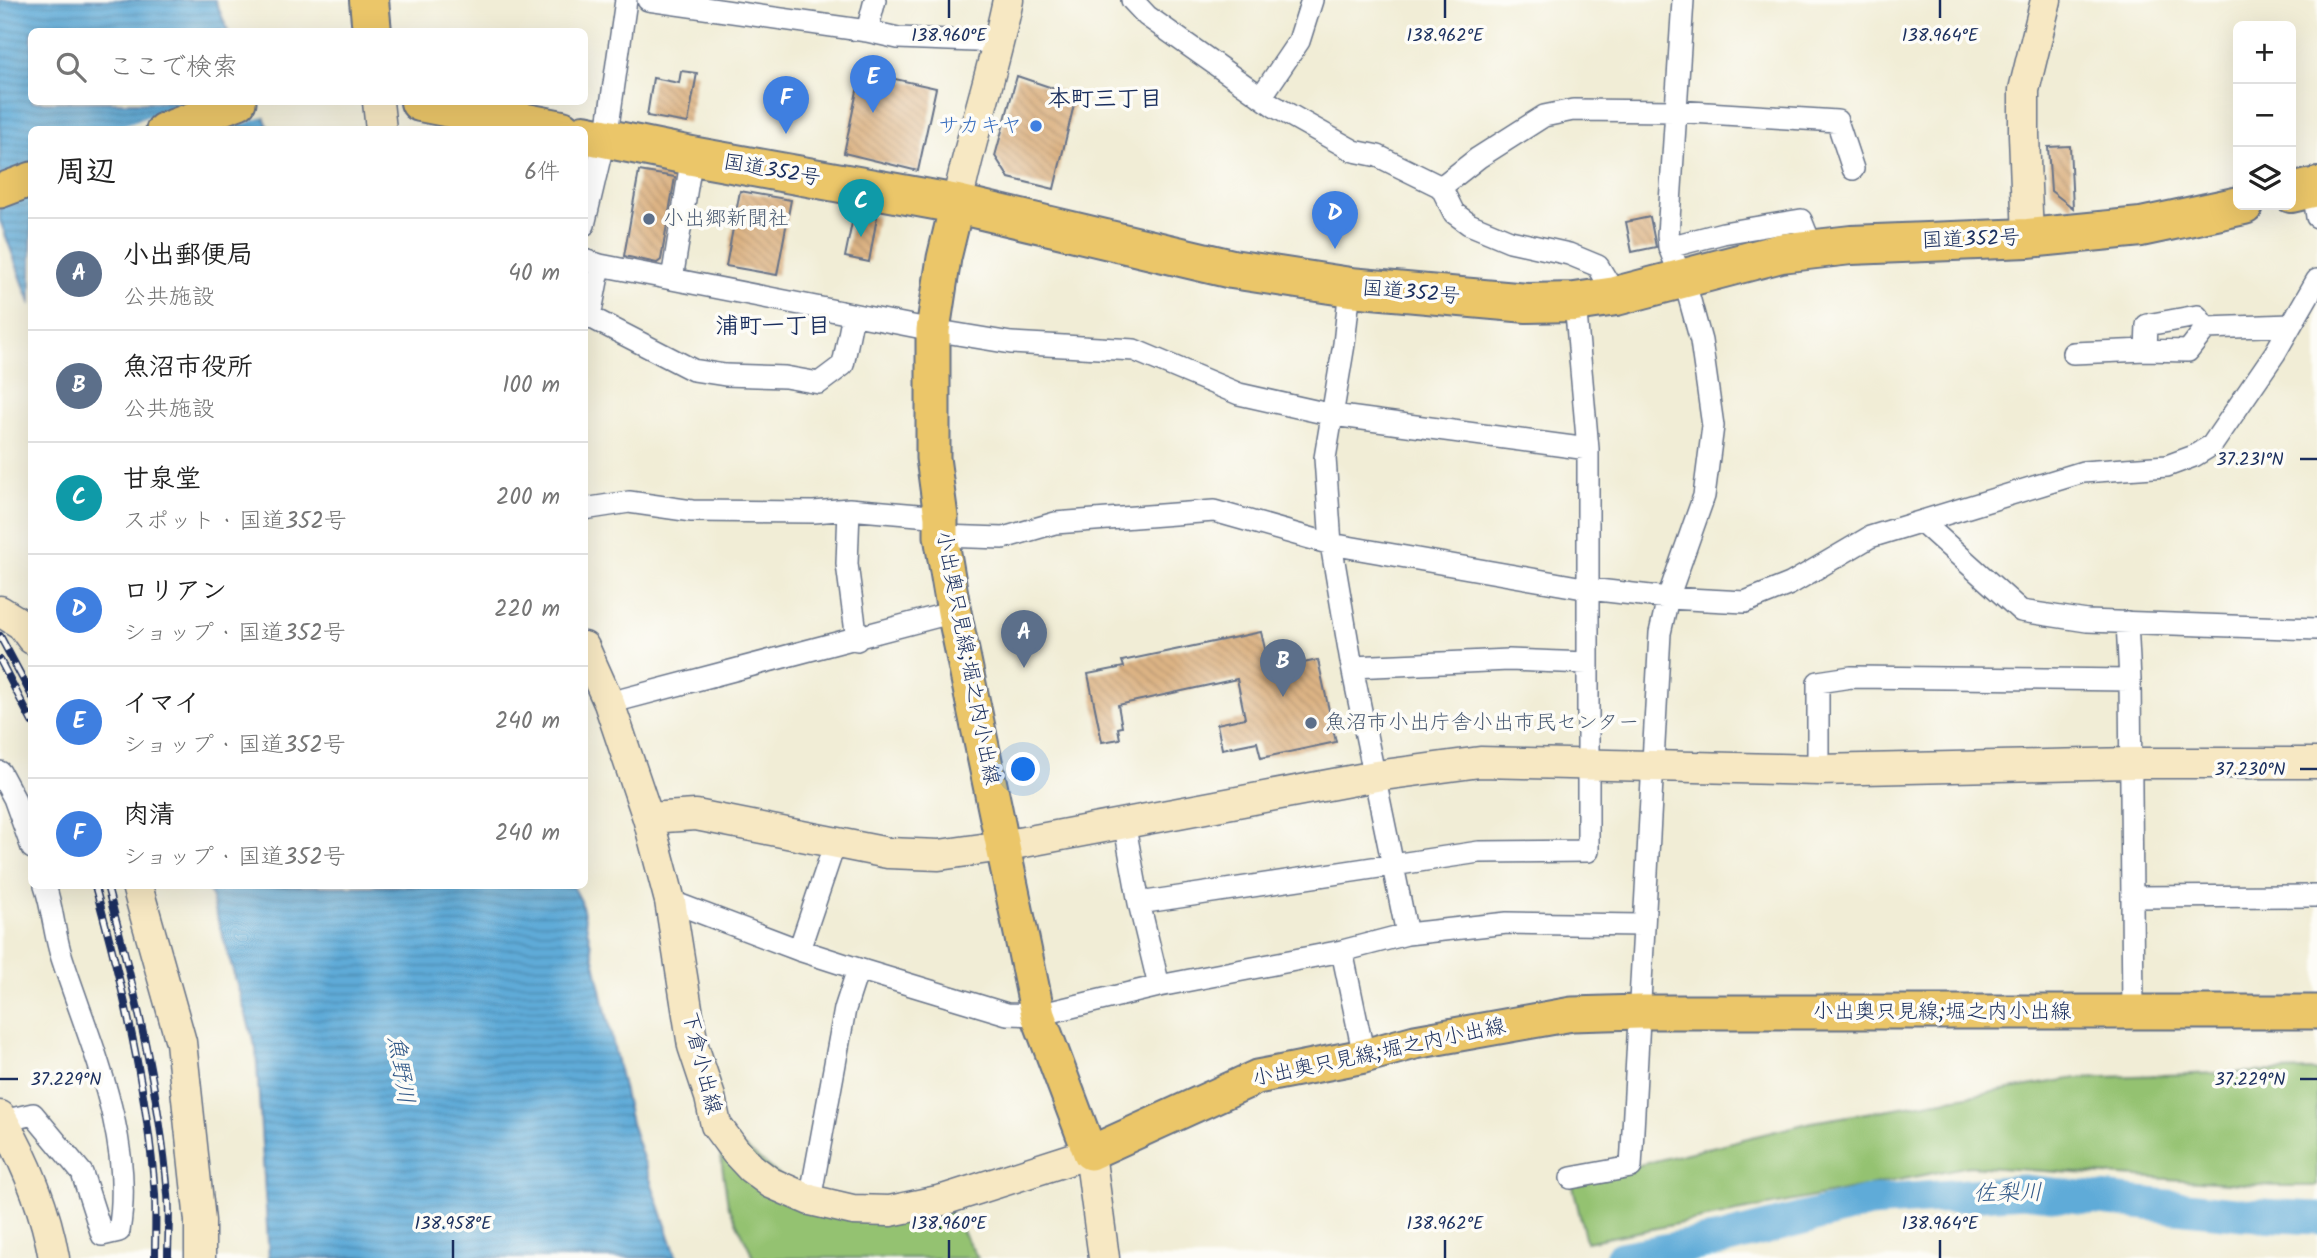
<!DOCTYPE html>
<html lang="ja">
<head>
<meta charset="utf-8">
<style>
	:root { --surface:#fff; --page:#f6f6f6; --text:#222; --muted:#767676; --line:#e0e0e0; --accent:#0b8043 }
	body { margin:0; font-family:Kalam,"Klee One",sans-serif; background:var(--page); color:var(--text) }
	.controls { position:absolute; right:21px; top:21px; display:grid; overflow:hidden; border-radius:10px; box-shadow:0 7px 28px #0002 }
	.controls button { width:63px; height:63px; display:grid; place-items:center; padding:0; border:0; border-bottom:2px solid var(--line); background:var(--surface); color:var(--text); font:35px sans-serif }
	.you { position:absolute; left:1024px; top:770px; width:24px; height:24px; margin:-18px; border:5px solid #fff; border-radius:50%; background:#1a73e8; box-shadow:0 0 0 10px #1a73e833 }
	.badge { display:grid; place-items:center; width:46px; height:46px; border-radius:50%; background:var(--accent); color:#fff; font-size:23px; font-weight:700 }
	.pin { position:absolute; translate:-50% -58px; filter:drop-shadow(0 2px 4px #0008) }
	.pin::after { content:''; position:absolute; top:37px; width:24px; height:21px; background:inherit; clip-path:polygon(0 0,100% 0,50% 100%) }
	.list { margin:0; padding:0; list-style:none }
	h2 { display:flex; justify-content:space-between; align-items:center; height:91px; margin:0; padding:0 28px; font-size:30px }
	h2 small { font-size:23px; font-weight:400; color:var(--muted) }
	.list li { display:grid; grid-template-columns:46px 1fr auto; gap:21px; align-items:center; box-sizing:border-box; height:112px; padding:0 28px; border-top:2px solid var(--line) }
	.list b { display:block; font-size:26px; white-space:nowrap }
	.list p { margin:0; font-size:23px; white-space:nowrap; color:var(--muted) }
	.list em { font-size:23px; font-style:normal; color:var(--muted) }
	.icon { flex:none; width:38px; height:38px; fill:none; stroke:currentColor; stroke-width:2; stroke-linecap:round; stroke-linejoin:round }
	.map { position:relative; flex:none; width:2317px; height:1258px; overflow:hidden }
	.search { position:absolute; background:var(--surface); box-shadow:0 7px 28px #0002; left:28px; top:28px; width:560px; height:77px; display:flex; align-items:center; gap:18px; box-sizing:border-box; padding:0 24px; border-radius:10px; color:var(--muted); font-size:26px }
	.panel { position:absolute; background:var(--surface); box-shadow:0 7px 28px #0002; left:28px; top:126px; width:560px; height:763px; border-radius:10px }
	.map>svg:first-child { display:block }
	.green { fill:#94c271; stroke:#587868; stroke-width:2 }
	.water { fill:url(#water-rules); stroke:#3d6d9b; stroke-width:2 }
	.pier { fill:#f1edd6 }
	.lines { fill:none; stroke-linecap:round; stroke-linejoin:round }
	.river { stroke:#5fabd8; stroke-width:33 }
	.building { fill:url(#building-back-hatch) }
	.street-casing { stroke:#667288; stroke-width:24 }
	.secondary-casing { stroke:#667288; stroke-width:33 }
	.primary-casing { stroke:#667288; stroke-width:37 }
	.highway-casing { stroke:#667288; stroke-width:42 }
	.street { stroke:#fff; stroke-width:21 }
	.secondary { stroke:#f7e8c3; stroke-width:30 }
	.primary { stroke:#ebc669; stroke-width:33 }
	.highway { stroke:#ebc669; stroke-width:38 }
	.rail-casing { stroke:#1b2f5e; stroke-width:8 }
	.rail { stroke:#fdfcf7; stroke-width:5; stroke-dasharray:16; stroke-linecap:butt }
	.ticks { fill:none; stroke:#1b2f5e; stroke-width:2.5 }
	.shop-dot { fill:#3f7fe0; stroke:#fdfcf7; stroke-width:2.5 }
	.service-dot { fill:#5c6f8a; stroke:#fdfcf7; stroke-width:2.5 }
	.labels { text-anchor:middle; dominant-baseline:central; stroke-width:7; stroke-linejoin:round; paint-order:stroke }
	.shop-label { font-size:21px; fill:#366cbe; stroke:#fdfcf7; text-anchor:end }
	.street-label { font-size:21px; fill:#1b2f5e; stroke:#fdfcf7 }
	.service-label { font-size:21px; fill:#4e5e75; stroke:#fdfcf7; text-anchor:start }
	.neighbourhood-label { font-size:23px; font-weight:bold; fill:#1b2f5e; stroke:#fdfcf7 }
	.water-label { font-size:23px; font-style:italic; fill:#335a89; stroke:#fdfcf7 }
	.ticks-label { font-size:18px; text-anchor:middle; fill:#1b2f5e; stroke:#fdfcf7; stroke-width:7; stroke-linejoin:round; paint-order:stroke }
</style>
</head>
<body>
<div class="map">
<svg width="2317" height="1258" viewBox="0 0 2317 1258">
	<defs>
		<pattern id="water-rules" width="6" height="5" patternUnits="userSpaceOnUse" patternTransform="scale(1.75)"><rect width="6" height="5" fill="#5fabd8"/><path d="M0 2.5h6" fill="none" stroke="#4e8cb2"/></pattern>
		<pattern id="building-back-hatch" width="6" height="6" patternUnits="userSpaceOnUse" patternTransform="scale(1.75)"><rect width="6" height="6" fill="#dcb384"/><path d="M-1 5l2 2M0 0l6 6M5-1l2 2" fill="none" stroke="#bc9a74"/></pattern>
	</defs>
	<rect width="100%" height="100%" fill="#fdfcf7"/>
	<filter id="ink" filterUnits="userSpaceOnUse"><feTurbulence type="fractalNoise" baseFrequency=".0143" numOctaves="2"/><feDisplacementMap in="SourceGraphic" scale="14" xChannelSelector="R" yChannelSelector="G"/><feConvolveMatrix kernelMatrix="1 2 1 2 8 2 1 2 1" color-interpolation-filters="sRGB"/></filter>
	<filter id="wash" filterUnits="userSpaceOnUse"><feTurbulence type="fractalNoise" baseFrequency=".00686" numOctaves="4" result="noise"/><feDisplacementMap in="SourceGraphic" scale="28" xChannelSelector="R" yChannelSelector="G"/><feGaussianBlur stdDeviation="1.57" result="paint"/><feColorMatrix in="noise" values="0 0 0 0 0 0 0 0 0 0 0 0 0 0 0 0 0 1.4 0 .05"/><feComposite in="paint" operator="in"/></filter>
	<g filter="url(#wash)">
		<rect width="100%" height="100%" fill="#f1edd6"/>
		<path class="green" d="M2310,1070L2317,1072V1186H2275L1969,1166L1586,1242L1571,1178L1631,1167L1812,1122L2076,1078Z
			M716,1125L810,1200H943L978,1258H754L728,1205Z"/>
		<path class="water" d="M0,0H215L228,31L32,32V102H258L269,129L32,130L31,305L0,220Z
			M208,886H573L581,901L631,1123L677,1258H269L256,1049Z"/>
		<path class="pier" d="M189,102H261L267,116L224,130L113,129Z"/>
		<g class="lines">
			<path class="river" d="M1621,1258L1720,1240L1869,1202L2023,1191L2244,1214L2317,1218"/>
		</g>
		<g id="blocks">
			<path class="building" d="M862,67L887,73L886,77L936,88L918,171L844,153Z
				M681,71L697,73L688,123L647,116L653,78L679,83Z
				M1017,76L1076,96L1054,189L1009,178L995,156Z
				M2070,146L2073,208L2051,191L2048,147Z
				M639,171L675,177L661,260L657,263L624,256Z
				M740,191L791,200L777,275L726,266Z
				M854,213L877,217L869,262L845,257Z
				M1650,217L1656,247L1632,252L1626,222Z
				M1261,632L1270,670L1318,660L1336,742L1261,758L1257,742L1222,749L1217,724L1245,718L1237,679L1118,705L1122,727L1118,728L1120,739L1102,742L1088,674L1124,667L1122,661Z"/>
		</g>
	</g>
	<g filter="url(#ink)">
		<use href="#blocks" fill-opacity="0" stroke="#667288" stroke-width="2"/>
		<g class="lines">
			<g class="street-casing">
				<path id="street" d="M648,0L867,31L898,38L1000,42
					M1132,0L1147,16L1274,106L1354,151L1378,156L1441,187L1454,213L1469,224L1510,241L1569,254L1598,266L1616,296
					M867,31L875,0
					M1261,97L1299,41L1312,0
					M1441,187L1478,158L1544,116L1573,110L1675,111L1837,121L1853,169
					M2313,188L2317,217
					M584,225L609,119L626,0
					M1669,247L1723,233L1801,220L1813,250
					M584,260L600,265L933,330L1011,343L1134,350L1239,394L1333,415L1588,449
					M600,265L590,317L693,370L725,375L785,377L819,383L843,365L853,315
					M672,279L692,156
					M1350,287L1344,344L1325,458L1331,544L1352,667L1407,934
					M2206,328L2188,351L2146,350L2147,325L2197,316L2206,328L2291,325
					M2073,353L2146,350
					M584,509L629,502L692,511L814,512L849,509L941,517
					M849,509L847,564L857,640
					M1922,522L2021,611L2087,621L2317,629
					M941,536L1003,538L1055,523L1214,511L1331,544L1589,589L1668,598L1745,602L1790,584L1870,537L2083,472L2167,466L2194,456L2212,445L2275,353L2317,280
					M2127,622L2130,680L2133,1012
					M1352,667L1509,660L1587,663
					M609,703L954,612
					M1818,770V682L1851,677L2130,680
					M0,772L14,798L32,848
					M1124,822L1139,903L1159,986
					M2132,897L2317,896
					M670,901L799,950L858,969L1007,1014L1038,1015L1159,986L1342,951L1407,934L1507,923L1642,925
					M1139,903L1479,852L1588,851V449L1575,302
					M799,950L835,843
					M1342,951L1364,1056
					M3,1121L33,1114L82,1173L102,1235L119,1231C135,1139 90,1044 62,958C54,934 53,909 45,886
					M1571,1178L1631,1167L1660,633L1668,598L1704,496L1713,426L1701,341L1689,297L1669,247L1668,235L1683,0
					M810,1200L845,1009L858,969"/>
			</g>
			<g class="secondary-casing">
				<path id="secondary" d="M378,102L381,130
					M957,204C971,135 994,69 1008,0
					M2028,238L2024,135V90L2046,0
					M0,611L21,624L32,639
					M584,647L609,703L648,818L670,901L693,1046L710,1097L716,1125L736,1152L751,1168L771,1183L810,1200L853,1210L890,1211L943,1200L1090,1153L1104,1258
					M648,818L696,815L888,853L939,855L1003,846L1376,776L1480,762L1818,770L2131,763H2317
					M137,886L181,1042L200,1221V1258
					M0,1116C26,1161 45,1207 54,1258"/>
			</g>
			<g class="primary-casing">
				<path id="primary" d="M163,130L239,102
					M0,191L32,179
					M957,204L944,258L933,330V458L941,517V536L954,612L1038,1015L1090,1153L1257,1077L1364,1056L1415,1042L1572,1014L1639,1012H2317"/>
			</g>
			<g class="highway-casing">
				<path id="highway" d="M369,0L372,32
					M420,102L562,130
					M584,134L692,156L957,204L1232,269L1350,287L1527,303L1575,302L1616,296L1781,253L1851,245L2028,238L2141,227L2244,205
					M2291,193L2317,187"/>
			</g>
			<use href="#street" class="street"/>
			<use href="#secondary" class="secondary"/>
			<use href="#primary" class="primary"/>
			<use href="#highway" class="highway"/>
			<g class="rail-casing">
				<path id="rail" d="M0,636L32,696
					M0,660L32,722
					M95,886C123,987 147,1089 155,1194C156,1215 155,1237 155,1258
					M107,886C134,987 159,1089 168,1194C170,1215 168,1237 168,1258"/>
			</g>
			<use href="#rail" class="rail"/>
		</g>
	</g>
	<path class="ticks" d="M949,0V18M1445,0V18M1940,0V18M2300,459H2317M2300,769H2317M0,1079H18M2300,1079H2317M453,1240V1258M949,1240V1258M1445,1240V1258M1940,1240V1258"/>
	<circle class="shop-dot" cx="1036" cy="126" r="7"/>
	<g class="service-dot">
		<circle cx="649" cy="219" r="7"/>
		<circle cx="1311" cy="723" r="7"/>
	</g>
	<g class="labels">
		<g class="shop-label">
			<text x="1022" y="126">サカキヤ</text>
		</g>
		<g class="street-label">
			<text transform="translate(772 171) rotate(10)">国道352号</text>
			<text transform="translate(1971 240) rotate(-2)">国道352号</text>
			<text transform="translate(1411 293) rotate(5)">国道352号</text>
			<text transform="translate(967 658) rotate(79)">小出奥只見線;堀之内小出線</text>
			<text x="1942" y="1012">小出奥只見線;堀之内小出線</text>
			<text transform="translate(1379 1053) rotate(-12)">小出奥只見線;堀之内小出線</text>
			<text transform="translate(701 1063) rotate(76)">下倉小出線</text>
		</g>
		<g class="service-label">
			<text x="663" y="219">小出郷新聞社</text>
			<text x="1325" y="723">魚沼市小出庁舎小出市民センター</text>
		</g>
		<g class="neighbourhood-label">
			<text x="1105" y="100">本町三丁目</text>
			<text x="773" y="327">浦町一丁目</text>
		</g>
		<g class="water-label">
			<text transform="translate(400 1070) rotate(81)">魚野川</text>
			<text transform="translate(2008 1194) rotate(-1)">佐梨川</text>
		</g>
	</g>
	<g class="ticks-label">
		<text x="949" y="41">138.960°E</text>
		<text x="1445" y="41">138.962°E</text>
		<text x="1940" y="41">138.964°E</text>
		<text x="2250" y="465">37.231°N</text>
		<text x="2250" y="775">37.230°N</text>
		<text x="66" y="1085">37.229°N</text>
		<text x="2250" y="1085">37.229°N</text>
		<text x="453" y="1229">138.958°E</text>
		<text x="949" y="1229">138.960°E</text>
		<text x="1445" y="1229">138.962°E</text>
		<text x="1940" y="1229">138.964°E</text>
	</g>
</svg>
<div class="controls">
<button>+</button>
<button>−</button>
<button><svg class="icon" aria-label="layers" viewBox="0 0 24 24"><path d="M12 4l9 5-9 5-9-5zM3 14l9 5 9-5"/></svg></button>
</div>
<div class="you"></div>
<div class="pin badge" style="left:1024px;top:668px;background:#5c6f8a">A</div>
<div class="pin badge" style="left:1283px;top:697px;background:#5c6f8a">B</div>
<div class="pin badge" style="left:861px;top:237px;background:#0f9aa8">C</div>
<div class="pin badge" style="left:1335px;top:249px;background:#3f7fe0">D</div>
<div class="pin badge" style="left:873px;top:113px;background:#3f7fe0">E</div>
<div class="pin badge" style="left:786px;top:134px;background:#3f7fe0">F</div>
<div class="search"><svg class="icon" aria-label="search" viewBox="0 0 24 24"><circle cx="10" cy="10" r="6"/><path d="M15 15l6 6"/></svg>ここで検索</div>
<section class="panel">
<h2>周辺<small>6件</small></h2>
<ul class="list">
<li><span class="badge" style="background:#5c6f8a">A</span><div><b>小出郵便局</b><p>公共施設</p></div><em>40 m</em></li>
<li><span class="badge" style="background:#5c6f8a">B</span><div><b>魚沼市役所</b><p>公共施設</p></div><em>100 m</em></li>
<li><span class="badge" style="background:#0f9aa8">C</span><div><b>甘泉堂</b><p>スポット · 国道352号</p></div><em>200 m</em></li>
<li><span class="badge" style="background:#3f7fe0">D</span><div><b>ロリアン</b><p>ショップ · 国道352号</p></div><em>220 m</em></li>
<li><span class="badge" style="background:#3f7fe0">E</span><div><b>イマイ</b><p>ショップ · 国道352号</p></div><em>240 m</em></li>
<li><span class="badge" style="background:#3f7fe0">F</span><div><b>肉清</b><p>ショップ · 国道352号</p></div><em>240 m</em></li>
</ul>
</section>
</div>
</body>
</html>
